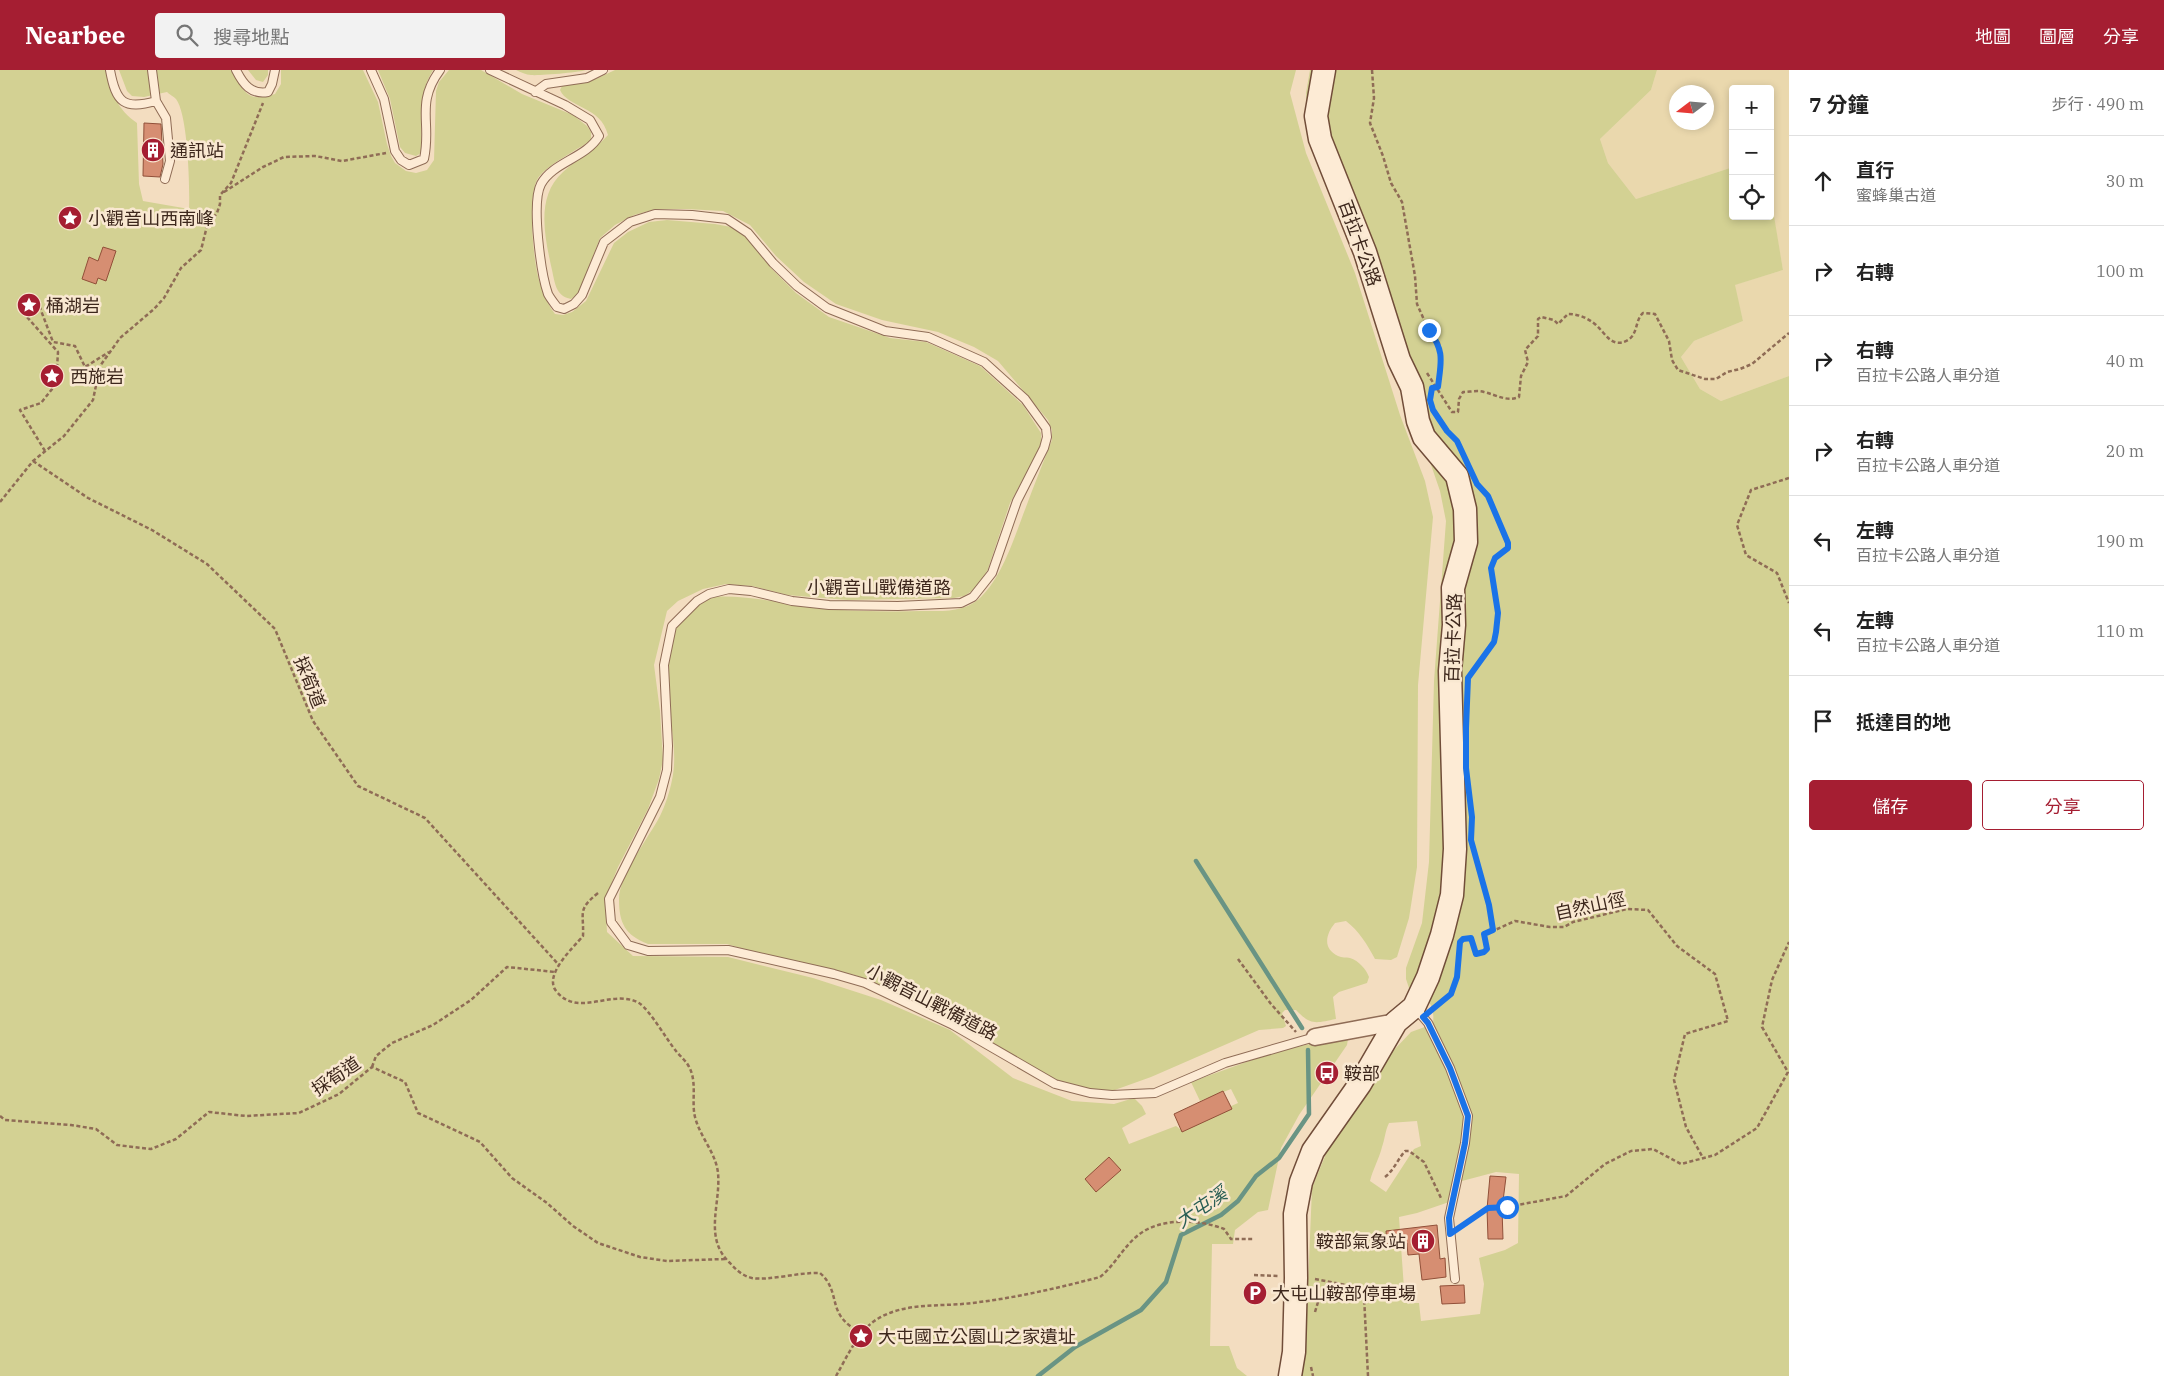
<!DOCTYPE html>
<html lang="zh-TW">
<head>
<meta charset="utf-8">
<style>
	:root { --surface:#fff; --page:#f2f2f2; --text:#222; --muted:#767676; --line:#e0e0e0; --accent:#a51e32 }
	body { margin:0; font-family:"IBM Plex Serif","Noto Sans TC",serif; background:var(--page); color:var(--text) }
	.controls { position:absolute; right:15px; top:15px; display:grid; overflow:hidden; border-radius:5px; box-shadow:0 2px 8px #0003 }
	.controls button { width:45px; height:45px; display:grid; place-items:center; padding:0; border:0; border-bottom:1px solid var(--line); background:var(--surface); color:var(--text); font:25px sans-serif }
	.compass { position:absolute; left:1669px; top:15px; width:45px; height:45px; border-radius:50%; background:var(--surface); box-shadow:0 2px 8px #0003; rotate:254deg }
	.stop { position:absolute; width:15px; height:15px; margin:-11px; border:4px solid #1a73e8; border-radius:50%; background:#fff }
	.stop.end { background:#1a73e8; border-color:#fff; box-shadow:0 1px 5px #0008 }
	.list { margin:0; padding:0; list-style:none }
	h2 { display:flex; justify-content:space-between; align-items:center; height:65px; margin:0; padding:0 20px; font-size:21px }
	h2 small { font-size:16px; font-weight:400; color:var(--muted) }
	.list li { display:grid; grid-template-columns:32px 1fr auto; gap:15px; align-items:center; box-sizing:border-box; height:90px; padding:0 20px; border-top:1px solid var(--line) }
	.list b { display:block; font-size:19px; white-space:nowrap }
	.list p { margin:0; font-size:16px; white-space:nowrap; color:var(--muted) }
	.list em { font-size:16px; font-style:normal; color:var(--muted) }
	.actions { display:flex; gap:10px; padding:15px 20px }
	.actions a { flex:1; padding:11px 0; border:1px solid var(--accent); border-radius:5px; text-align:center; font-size:18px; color:var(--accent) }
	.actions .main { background:var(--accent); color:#fff }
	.icon { flex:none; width:28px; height:28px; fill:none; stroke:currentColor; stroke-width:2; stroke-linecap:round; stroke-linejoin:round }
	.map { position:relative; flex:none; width:1789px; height:1306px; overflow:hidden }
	header { display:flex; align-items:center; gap:30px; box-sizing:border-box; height:70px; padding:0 25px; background:var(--accent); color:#fff }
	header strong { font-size:24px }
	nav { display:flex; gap:28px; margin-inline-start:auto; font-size:18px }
	.search { width:350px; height:45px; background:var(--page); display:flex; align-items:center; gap:12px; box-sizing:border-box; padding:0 18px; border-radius:5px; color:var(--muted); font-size:19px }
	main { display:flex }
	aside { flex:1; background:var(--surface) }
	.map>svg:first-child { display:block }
	.farmland { fill:#ead8ad; fill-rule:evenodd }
	.green { fill:#d3d193; fill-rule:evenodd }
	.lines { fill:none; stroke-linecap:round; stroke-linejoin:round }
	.stream { stroke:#699484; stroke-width:4.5 }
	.building { fill:#d68e72; stroke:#915039 }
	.service-casing { stroke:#8f6c56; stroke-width:10 }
	.minor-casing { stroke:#8f6c56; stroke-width:19 }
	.secondary-casing { stroke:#714d39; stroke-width:25 }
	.path { stroke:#8f6c56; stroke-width:2.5; stroke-dasharray:4 2.5; stroke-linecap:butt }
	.service { stroke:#fdebd5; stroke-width:8 }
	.minor { stroke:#fdebd5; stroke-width:16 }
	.secondary { stroke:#fdebd5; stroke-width:22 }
	.route { stroke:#1a73e8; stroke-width:6 }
	.labels { text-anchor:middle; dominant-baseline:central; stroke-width:5; stroke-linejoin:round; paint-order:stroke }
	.poi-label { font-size:18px; fill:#3d271c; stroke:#f9e8d1; text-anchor:start }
	.street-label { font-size:18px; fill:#3d271c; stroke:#f9e8d1 }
	.water-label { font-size:19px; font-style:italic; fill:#295e54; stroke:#f9e8d1 }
</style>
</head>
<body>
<header>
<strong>Nearbee</strong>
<div class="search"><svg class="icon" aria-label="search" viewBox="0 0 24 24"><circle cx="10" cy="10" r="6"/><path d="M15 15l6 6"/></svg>搜尋地點</div>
<nav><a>地圖</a><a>圖層</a><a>分享</a></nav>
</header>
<main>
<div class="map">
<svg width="1789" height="1306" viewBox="0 0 1789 1306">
	<rect width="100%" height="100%" fill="#f3ddc0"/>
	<path class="farmland" d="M1657,0H1789V306L1721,331L1700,319L1681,287L1694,271L1743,251L1734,215L1783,200L1770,127V19H1733V97L1636,129L1608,93L1600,69L1651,20ZM1676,22H1706V52H1676Z"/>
	<path class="green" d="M0,0H107C112,24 117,39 137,53L139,114L143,131L189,139C190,119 188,44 176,29C174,27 169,24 167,22L144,27L132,26L127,21L119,0H231C245,22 246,33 275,24L281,14V0H363L378,32L387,74L391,86L395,93L406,101L416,103L427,100L434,90L436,21L439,12L449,0H481L522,24L573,45L587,56L591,62V70C576,81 548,94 538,108C527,125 533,194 540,213C544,224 548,235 555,244L563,245L572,242L586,231L614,173L628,162L649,152L667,150L715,154L731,157L747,168L772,199L796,223L829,247L890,268L926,272L980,296L1023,335L1041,363V373L1037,384L1010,433L988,499L981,512L972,521L964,526L954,528L848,530L787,525L752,516L726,514L703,519L678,531L667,541L654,595L660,641L663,690L659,709L648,739L618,797L608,822L606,844L607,862L633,886L728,887L813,908L881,930L950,960L1013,1008L1072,1031L1114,1034L1134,1028L1142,1036L1146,1044L1122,1058L1129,1074L1176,1056L1180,1059L1238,1033L1231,1019L1200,1031L1191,1012L1277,981L1339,968L1348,969L1347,975L1299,1045L1281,1078L1268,1140L1258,1142L1235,1160L1233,1174H1212L1210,1276H1229L1237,1298L1247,1306H0Z
		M248,0H268V5L263,12L256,10Z
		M378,0H433C418,24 421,49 422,76L421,83L416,86L405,83L400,77L390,29Z
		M516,0H586C582,2 538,6 531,5C526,5 521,2 516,0Z
		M615,0H1296L1290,23L1306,83L1355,203L1400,345L1425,411L1433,447L1418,615L1417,797L1409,848L1397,887L1391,890L1375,889C1367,874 1359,861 1346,851L1335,853C1326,864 1322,878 1338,886C1342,888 1346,887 1350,888C1359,891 1366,899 1369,907L1367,913L1339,922L1333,927L1336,949C1316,953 1311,956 1296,940H1285L1282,943L1286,956L1283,958L1259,960L1151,1007L1112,1021H1084L1017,995L959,950L919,931L855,905L764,885L727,874H648C625,865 619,853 619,829C619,806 649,767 660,746C665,736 670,721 672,710C678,682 670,655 668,626C667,608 670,572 676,555C679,548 690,539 696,533C715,516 797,537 824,539C856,541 889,542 921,541C941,541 965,543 981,527C1003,506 1015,465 1026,437C1034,415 1043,393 1052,370V360L1048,350L998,291L974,277L938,262L882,250L836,234L804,212L776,186L750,155L723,141L686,139H656L634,145L615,155L600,168L579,223L571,229C556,226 555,214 552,200C545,168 535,127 563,102C578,88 595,80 608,65C601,36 568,38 560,20L562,16L596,9Z
		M1310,0H1657L1651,20L1600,69L1608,93L1636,129L1733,97V146H1770V127L1771,128L1783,200L1735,215L1743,251L1694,271L1681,287L1700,319L1721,331L1789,306V1306H1298L1306,1265L1312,1118L1332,1069L1393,981L1411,962L1433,954C1435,932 1429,931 1410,921L1406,909V898L1422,853L1429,792L1434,611L1446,451L1440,421L1419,360L1307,41L1306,23ZM1417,1051L1421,1076L1414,1079L1386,1122L1370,1111C1373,1099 1379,1089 1382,1077C1385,1069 1385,1061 1389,1053ZM1496,1102L1519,1104L1518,1173L1505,1180L1479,1188L1484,1214L1480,1244L1421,1251L1419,1233H1405L1399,1147L1417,1143L1452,1131L1462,1111Z"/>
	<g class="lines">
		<path class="stream" d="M1196,791L1302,958
			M1038,1306L1075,1277L1141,1240L1166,1212L1181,1165L1221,1145L1238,1131L1256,1106L1279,1088L1309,1044L1308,980"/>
	</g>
	<path class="building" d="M144,53L161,54L163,94L160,107L143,106Z
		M103,177L116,181L106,211L98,208L96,214L82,209L89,187L98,191Z
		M1223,1021L1232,1039L1182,1062L1174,1044Z
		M1109,1087L1121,1100L1096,1122L1085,1109Z
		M1490,1106L1506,1107L1502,1139L1503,1169H1488L1487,1139Z
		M1437,1155L1440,1189L1445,1188L1446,1207L1422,1210L1419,1184L1408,1185L1407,1173L1387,1174L1386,1161Z
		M1464,1215L1465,1233L1442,1234L1440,1216Z"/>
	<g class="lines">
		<g class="service-casing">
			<path id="service" d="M110,0C116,33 124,40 156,31L152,0
				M236,0C243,14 251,25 268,22L272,14L275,0
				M371,0L384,29L395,81L401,90L409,95L424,89C432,53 415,34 440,0
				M490,0L565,35L590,50L599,66C586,88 553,92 541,114C531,133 541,204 548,224C550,228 554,233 557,237L564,239L574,234L582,225L604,172L630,152L655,144L692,145L727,149L748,163L773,193L797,216L827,238L885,261L928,267L984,292L1025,329L1046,358L1047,367L1044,378L1017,431L992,503L973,527L961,533L898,536L829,535L792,531L751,521L729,519L709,524L697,531L672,556L664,595L668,676L667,700L660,727L609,829L611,852L628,875L648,881L728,880L834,904L865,913L953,955L1055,1014L1090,1023L1112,1025L1155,1023L1225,993L1315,967
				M535,22L546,14L587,8L603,0
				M156,31L166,48L170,91L165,109
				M1416,939L1428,953L1450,998L1468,1046L1465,1073L1449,1148L1455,1209"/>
		</g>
		<g class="minor-casing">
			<path id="minor" d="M1315,967L1396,952"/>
		</g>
		<g class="secondary-casing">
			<path id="secondary" d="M1290,1306L1294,1282L1296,1208L1295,1144L1301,1112L1313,1081L1360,1014L1396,952L1414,937L1428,907L1442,865L1452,825L1455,779L1450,601L1454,555L1453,518L1466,472L1465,439L1457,406L1424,367L1418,351L1412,317L1399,290L1365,182L1320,69L1316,46L1324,0"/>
		</g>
		<path class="path" d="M1372,0L1374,28L1370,53L1383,86L1391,113L1402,132L1415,206L1417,234L1429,261L1439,273L1441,288L1438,315
			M224,122L263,97L284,87L315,86L342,91L386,83
			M1427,303L1452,342H1458L1459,329L1463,322C1470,322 1478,320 1484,322C1497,325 1506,332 1519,327L1521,306L1528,292L1525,280L1538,266V249L1541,247L1554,250L1558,254L1568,244C1578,244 1588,248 1596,255C1606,264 1612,279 1628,270C1638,264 1635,250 1643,243L1655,244L1669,271L1672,290L1678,300L1705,309H1716L1727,302L1740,299L1752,294L1789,263
			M1438,349L1457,371L1462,381
			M45,381L20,340L41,333L56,314L58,282L27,247L29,235L37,230L53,272L75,276L85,297L109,282
			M33,391L88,428L152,460L207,494L275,559L313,651L358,716L425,748L559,895
			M1789,408L1751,420L1737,455L1746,485L1777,503L1789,533
			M0,432L33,391L64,366L93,330L100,296L120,268L154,239L164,228L181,198L201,180L207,156L217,143L220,134V125L231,113L263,33
			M1470,606L1494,572L1498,543L1491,498L1495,488L1508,478V473L1488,426L1479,417
			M1475,782L1489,835L1493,859
			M598,823C577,840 584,842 583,866C573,878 542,906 557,922C579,948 612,918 639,933C649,939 667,970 676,981C680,986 685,990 688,995C698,1011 691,1031 695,1047C700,1067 716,1083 718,1103C721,1134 703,1168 730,1193C736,1200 743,1206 752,1208C768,1211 800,1202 820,1203C843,1223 824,1245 862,1263
			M1238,889L1271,934L1296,962
			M1435,936L1451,924L1457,907L1460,872L1463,869L1471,868L1476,884L1484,882L1487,879L1484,865L1515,851L1550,857H1564L1573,852L1627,839L1648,840L1677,876L1715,904L1728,951L1685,964L1674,1010L1686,1057L1703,1088
			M372,997L376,986L392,973L433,955L471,930L507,897L555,902
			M0,1046L5,1050L71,1055L96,1059L117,1075L151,1079L176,1069L209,1042L246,1046L299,1043L339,1024L372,997L405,1012L418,1043L480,1072L512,1108L547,1133L573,1156L598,1173L640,1187L667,1191L725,1189
			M1385,1107C1394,1100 1398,1089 1405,1081H1409L1424,1092L1441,1128
			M1461,1156L1488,1138L1507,1137L1566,1126L1605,1094L1631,1081L1653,1079L1681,1094L1715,1085L1757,1058L1788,1002L1762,957L1772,910L1789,872
			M1254,1205L1278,1206
			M1315,1209L1356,1217L1364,1226L1368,1306
			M1315,1242L1318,1232L1317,1209
			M1311,1297L1313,1306
			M836,1306C847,1287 859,1259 879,1248C907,1232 941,1237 972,1233C1015,1228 1058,1218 1100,1207C1114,1196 1122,1179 1136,1167C1158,1147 1199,1149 1224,1159L1231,1169H1254"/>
		<use href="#service" class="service"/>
		<use href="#minor" class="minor"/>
		<use href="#secondary" class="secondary"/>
	</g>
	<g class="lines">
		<path class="route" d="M1429,260C1445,282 1441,291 1438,317L1432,318L1430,330L1433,340L1447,361L1457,371L1477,414L1488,426L1508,473V478L1495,488L1491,498L1498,543L1496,562L1494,572L1468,608L1466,658V698L1472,747L1471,770L1489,835L1493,860L1484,864L1487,879L1484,882L1476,884L1471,868L1463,869L1460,872L1457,907L1451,924L1423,947L1428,953L1450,998L1468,1046L1465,1073L1449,1148L1450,1164L1488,1138L1507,1137"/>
	</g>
	<defs>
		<g id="building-disc" transform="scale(1.25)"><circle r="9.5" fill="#a51e32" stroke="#f9e8d1"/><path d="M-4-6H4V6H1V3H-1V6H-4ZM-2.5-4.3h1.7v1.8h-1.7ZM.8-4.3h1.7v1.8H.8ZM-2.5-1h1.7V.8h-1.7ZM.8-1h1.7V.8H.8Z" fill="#fff"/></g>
		<g id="sight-disc" transform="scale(1.25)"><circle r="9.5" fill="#a51e32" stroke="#f9e8d1"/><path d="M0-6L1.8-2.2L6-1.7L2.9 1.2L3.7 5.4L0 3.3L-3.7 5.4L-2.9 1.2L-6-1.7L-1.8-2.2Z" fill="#fff"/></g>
		<g id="bus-disc" transform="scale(1.25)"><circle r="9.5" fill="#a51e32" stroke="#f9e8d1"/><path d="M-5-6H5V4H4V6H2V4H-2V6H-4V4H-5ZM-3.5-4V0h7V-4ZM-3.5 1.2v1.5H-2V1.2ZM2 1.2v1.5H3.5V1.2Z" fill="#fff"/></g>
		<g id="parking-disc" transform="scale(1.25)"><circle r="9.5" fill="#a51e32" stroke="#f9e8d1"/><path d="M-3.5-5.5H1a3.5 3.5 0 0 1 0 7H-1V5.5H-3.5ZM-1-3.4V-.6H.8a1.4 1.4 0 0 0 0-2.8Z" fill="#fff"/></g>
	</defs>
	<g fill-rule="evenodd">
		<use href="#building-disc" x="153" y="80"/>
		<use href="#sight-disc" x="70" y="148"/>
		<use href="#sight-disc" x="29" y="235"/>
		<use href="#sight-disc" x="52" y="306"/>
		<use href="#bus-disc" x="1327" y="1003"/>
		<use href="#building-disc" x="1423" y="1171"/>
		<use href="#parking-disc" x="1255" y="1223"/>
		<use href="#sight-disc" x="861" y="1266"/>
	</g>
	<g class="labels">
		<g class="poi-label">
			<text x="170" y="80">通訊站</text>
			<text x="88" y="148">小觀音山西南峰</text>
			<text x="46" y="235">桶湖岩</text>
			<text x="70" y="306">西施岩</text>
			<text x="1344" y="1003">鞍部</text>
			<text x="1406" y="1171" text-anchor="end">鞍部氣象站</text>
			<text x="1272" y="1223">大屯山鞍部停車場</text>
			<text x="878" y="1266">大屯國立公園山之家遺址</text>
		</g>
		<g class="street-label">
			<text transform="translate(1360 173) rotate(70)">百拉卡公路</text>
			<text x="879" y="517">小觀音山戰備道路</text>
			<text transform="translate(1453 568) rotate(-88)">百拉卡公路</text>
			<text transform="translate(310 612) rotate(68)">採筍道</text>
			<text transform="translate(1590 836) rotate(-12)">自然山徑</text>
			<text transform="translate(932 932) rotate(27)">小觀音山戰備道路</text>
			<text transform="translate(336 1006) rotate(-34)">採筍道</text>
		</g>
		<g class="water-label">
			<text transform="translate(1201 1137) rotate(-34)">大屯溪</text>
		</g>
	</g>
</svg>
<div class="controls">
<button>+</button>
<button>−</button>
<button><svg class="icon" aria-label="locate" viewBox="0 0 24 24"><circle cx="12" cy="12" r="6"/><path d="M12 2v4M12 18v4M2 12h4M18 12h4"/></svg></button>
</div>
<svg class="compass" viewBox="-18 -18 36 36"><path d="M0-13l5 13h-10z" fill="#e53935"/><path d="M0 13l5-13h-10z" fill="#767676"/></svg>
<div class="stop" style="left:1507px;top:1137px"></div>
<div class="stop end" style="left:1429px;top:260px"></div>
</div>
<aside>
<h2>7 分鐘<small>步行 · 490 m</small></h2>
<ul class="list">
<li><svg class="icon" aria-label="ahead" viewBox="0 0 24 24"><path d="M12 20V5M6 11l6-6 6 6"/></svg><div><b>直行</b><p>蜜蜂巢古道</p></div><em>30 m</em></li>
<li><svg class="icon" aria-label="right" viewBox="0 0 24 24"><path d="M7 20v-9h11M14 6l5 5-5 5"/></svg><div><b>右轉</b></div><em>100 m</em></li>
<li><svg class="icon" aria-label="right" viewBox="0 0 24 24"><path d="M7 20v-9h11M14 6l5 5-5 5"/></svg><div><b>右轉</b><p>百拉卡公路人車分道</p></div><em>40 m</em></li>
<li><svg class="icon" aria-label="right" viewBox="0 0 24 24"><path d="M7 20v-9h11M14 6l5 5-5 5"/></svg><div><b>右轉</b><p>百拉卡公路人車分道</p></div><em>20 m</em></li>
<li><svg class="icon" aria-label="left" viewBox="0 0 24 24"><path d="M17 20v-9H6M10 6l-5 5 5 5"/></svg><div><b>左轉</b><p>百拉卡公路人車分道</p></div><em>190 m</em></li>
<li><svg class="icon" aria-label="left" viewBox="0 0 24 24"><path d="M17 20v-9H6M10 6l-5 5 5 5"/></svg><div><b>左轉</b><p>百拉卡公路人車分道</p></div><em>110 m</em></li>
<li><svg class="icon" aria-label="arrive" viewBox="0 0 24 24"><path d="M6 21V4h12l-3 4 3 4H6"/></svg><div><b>抵達目的地</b></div></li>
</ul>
<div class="actions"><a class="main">儲存</a><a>分享</a></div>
</aside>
</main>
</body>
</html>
